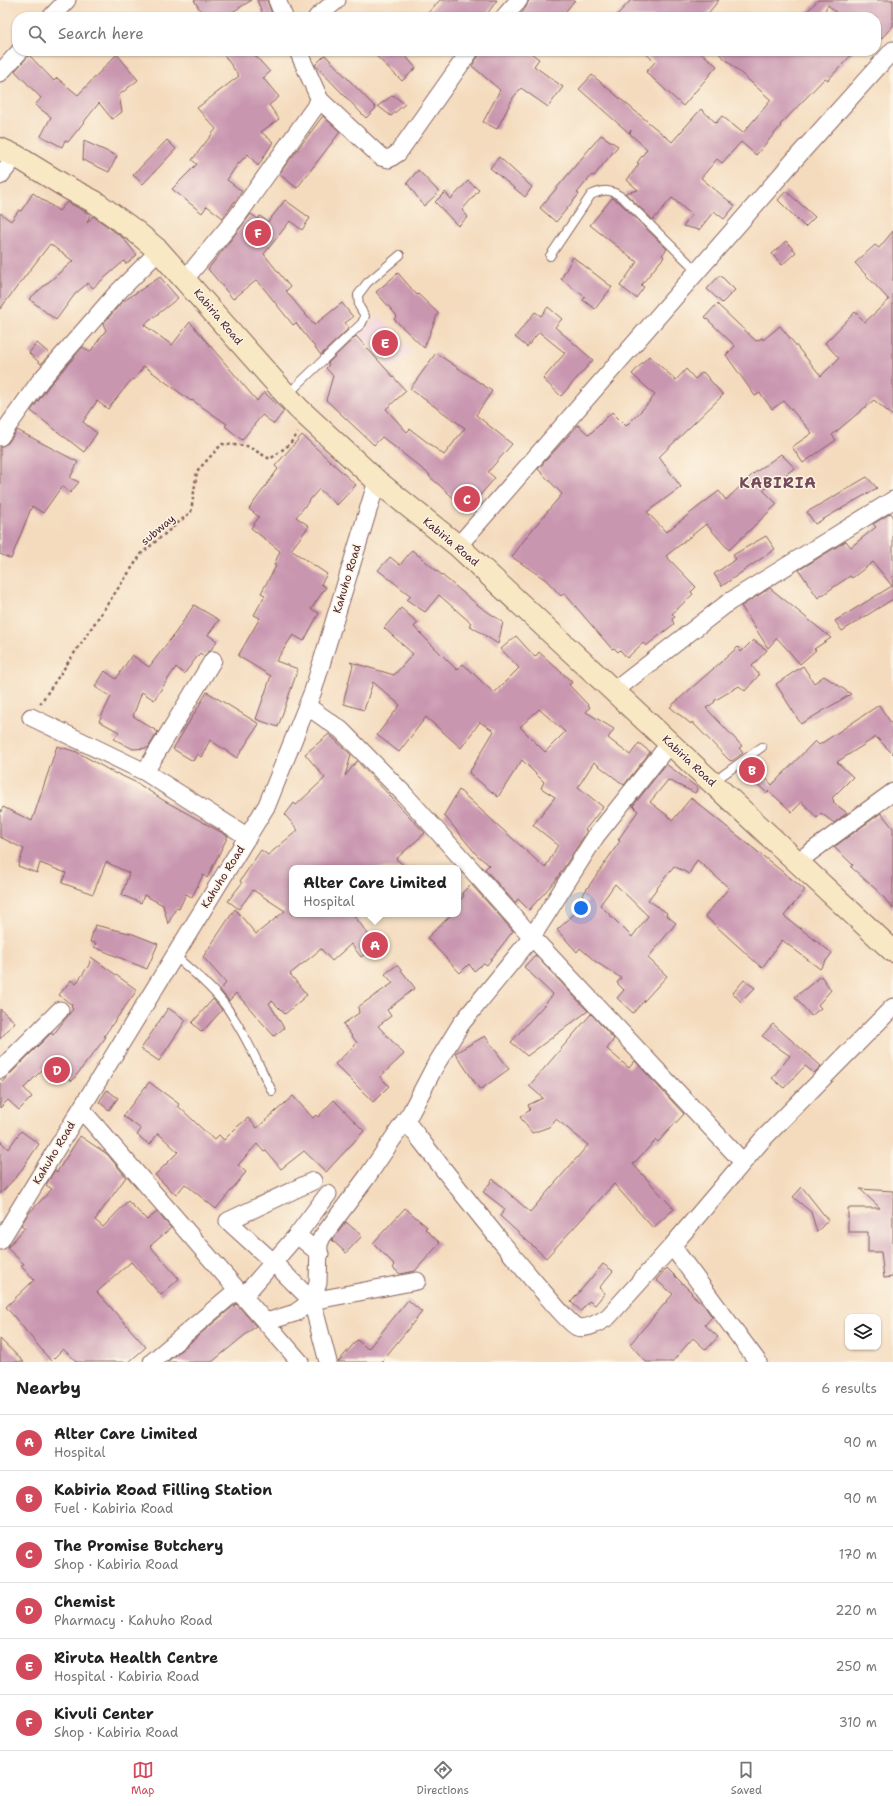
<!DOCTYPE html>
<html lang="en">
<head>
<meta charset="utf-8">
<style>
	:root { --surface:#fff; --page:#f2f2f2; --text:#222; --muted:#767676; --line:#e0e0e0; --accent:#d1495b }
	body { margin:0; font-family:"Shantell Sans",sans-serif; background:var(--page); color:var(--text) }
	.controls { position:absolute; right:12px; bottom:12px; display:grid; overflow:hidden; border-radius:8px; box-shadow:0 1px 3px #0004 }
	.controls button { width:36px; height:36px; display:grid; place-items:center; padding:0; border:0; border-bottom:1px solid var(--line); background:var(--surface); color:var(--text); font:20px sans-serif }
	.you { position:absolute; left:581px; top:908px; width:14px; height:14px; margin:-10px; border:3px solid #fff; border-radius:50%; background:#1a73e8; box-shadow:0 0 0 6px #1a73e833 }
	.badge { display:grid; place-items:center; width:26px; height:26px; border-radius:50%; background:var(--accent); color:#fff; font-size:13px; font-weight:700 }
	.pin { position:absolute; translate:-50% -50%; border:2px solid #fff; box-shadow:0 1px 4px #0006 }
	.popup { position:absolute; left:289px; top:865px; width:172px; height:52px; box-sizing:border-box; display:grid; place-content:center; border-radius:8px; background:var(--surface); filter:drop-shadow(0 1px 3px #0005); font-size:13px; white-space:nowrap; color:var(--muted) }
	.popup b { font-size:15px; color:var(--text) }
	.popup::after { content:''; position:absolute; left:50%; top:100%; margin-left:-8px; border:8px solid transparent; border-top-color:var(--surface) }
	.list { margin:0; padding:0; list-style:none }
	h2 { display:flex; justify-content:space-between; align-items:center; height:52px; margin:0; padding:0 16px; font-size:17px }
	h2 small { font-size:13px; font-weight:400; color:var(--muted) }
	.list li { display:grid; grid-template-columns:26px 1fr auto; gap:12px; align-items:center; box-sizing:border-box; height:56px; padding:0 16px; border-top:1px solid var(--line) }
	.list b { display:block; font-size:15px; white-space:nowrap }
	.list p { margin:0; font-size:13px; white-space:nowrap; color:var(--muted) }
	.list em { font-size:13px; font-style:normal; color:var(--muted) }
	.icon { flex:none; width:22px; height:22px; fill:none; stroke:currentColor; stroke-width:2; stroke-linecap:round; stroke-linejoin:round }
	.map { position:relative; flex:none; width:893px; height:1362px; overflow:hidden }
	.search { position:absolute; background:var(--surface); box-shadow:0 1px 3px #0004; left:12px; right:12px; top:12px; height:44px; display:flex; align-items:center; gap:10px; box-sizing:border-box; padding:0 14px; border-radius:16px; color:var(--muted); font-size:15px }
	.sheet { height:388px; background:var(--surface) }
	nav { display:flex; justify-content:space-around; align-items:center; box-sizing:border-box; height:56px; border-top:1px solid var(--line); background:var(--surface); font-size:11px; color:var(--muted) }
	nav a { display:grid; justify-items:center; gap:2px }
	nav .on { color:var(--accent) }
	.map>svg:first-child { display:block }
	.built { fill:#f3cfdf }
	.building { fill:#c996b0; fill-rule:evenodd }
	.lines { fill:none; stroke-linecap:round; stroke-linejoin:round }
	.lane-casing { stroke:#86615e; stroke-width:10 }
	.street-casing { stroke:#86615e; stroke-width:19 }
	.secondary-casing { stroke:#86615e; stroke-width:24 }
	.path { stroke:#86615e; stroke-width:2.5; stroke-dasharray:3 3; stroke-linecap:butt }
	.lane { stroke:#fff; stroke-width:8 }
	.street { stroke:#fff; stroke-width:17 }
	.secondary { stroke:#f8e8c3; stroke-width:22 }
	.labels { text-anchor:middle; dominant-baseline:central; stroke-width:3; stroke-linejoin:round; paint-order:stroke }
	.street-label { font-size:11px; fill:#4a1f2b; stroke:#fcf5e5 }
	.district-label { font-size:15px; font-weight:bold; letter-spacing:1px; fill:#76495a; stroke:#fcf5e5 }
</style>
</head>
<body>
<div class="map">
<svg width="893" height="1362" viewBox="0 0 893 1362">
	<rect width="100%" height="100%" fill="#fcf5e5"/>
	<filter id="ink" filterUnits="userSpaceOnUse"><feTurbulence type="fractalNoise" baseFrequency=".025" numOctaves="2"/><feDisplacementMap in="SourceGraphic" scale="8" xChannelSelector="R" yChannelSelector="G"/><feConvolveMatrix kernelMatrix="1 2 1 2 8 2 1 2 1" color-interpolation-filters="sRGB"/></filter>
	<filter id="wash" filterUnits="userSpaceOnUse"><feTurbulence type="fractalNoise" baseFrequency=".012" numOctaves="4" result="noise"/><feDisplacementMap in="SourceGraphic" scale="16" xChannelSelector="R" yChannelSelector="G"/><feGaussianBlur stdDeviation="0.9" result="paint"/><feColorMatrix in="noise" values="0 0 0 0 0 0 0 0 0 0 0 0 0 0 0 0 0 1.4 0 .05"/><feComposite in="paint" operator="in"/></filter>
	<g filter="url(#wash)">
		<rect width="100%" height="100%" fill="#f4dbbe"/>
		<path class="built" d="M379,316L412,352L391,370L359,335Z"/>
		<g id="blocks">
			<path class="building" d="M194,0H252L224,17H204Z
				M257,0H267L273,17H264Z
				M440,0H497L485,17H424Z
				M529,0H575L561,17H519L526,7Z
				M631,0H719L705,17H615Z
				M818,0H893V26L876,44V17H841L828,5L821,17H802Z
				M221,51H251L270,72L263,78L279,97L269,105L279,119L261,132L273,142L258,166L248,154L237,165L227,180L242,191L223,218L207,206L202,213L172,189L197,164L192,160L216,129L197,108L239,76Z
				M371,51H401L416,68L402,81Z
				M480,51H528L539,59L534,66L563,87L548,107L521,88L513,98L497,129L483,122L500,90L472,66L478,57Z
				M643,51H699L717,66L683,106L646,72L655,62Z
				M716,51H855L828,80L825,78L780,125L781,126L756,155L741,142L722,163L717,159L701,178L735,206L724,219L714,211L699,230L683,226L692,215L672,198L653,220L625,193L638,190L627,180L639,164L637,163L647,149L630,134L631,130L629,133L579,89L592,75L672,142L701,109L716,123L722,116L743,133L771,100Z
				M117,54L138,80L119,95L122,112L112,119L99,103L68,142L65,140L62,147L41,136L51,117L35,105L41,98L15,71L29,55L54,81L57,78L78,95Z
				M325,55L376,108L366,118L315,65Z
				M393,95L405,104L391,116L378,106Z
				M323,116L340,132L297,188L279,174Z
				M601,135L618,146L594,176L592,175L577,193L579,194L556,222L540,208Z
				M167,140L176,149L143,184L133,175Z
				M84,141L117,156L109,172L83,160Z
				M499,157L532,187L525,197L490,168Z
				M418,170L439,192L424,206L407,183Z
				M468,181L479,190L462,210L468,217L458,226L435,202L445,192L451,199Z
				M786,191L815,217L805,227L778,200Z
				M33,193L59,211L67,202L88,213L90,214L87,223L93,216L122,237L137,255L126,264L124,261L93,288L88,283L75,294L56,320L29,299L73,261L50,244L0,309V213L11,221L19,210L21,211Z
				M612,198L619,202L667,249L662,255L664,257L641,285L644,287L636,298L620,286L637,262L590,225Z
				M285,200L310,218L302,230L290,221L264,254L290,287L286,291L314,325L342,303L353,317L345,323L349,328L321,355L296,323L293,325L257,280L233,299L208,269L251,214L258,219L260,216L268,222Z
				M893,231V416L874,400L832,435L836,440L803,463L792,447L812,433L784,401L772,409L760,393L755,396L726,355L735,346L705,317L717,304L756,341L762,338L763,340L780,326L821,376L839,358L825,343L855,312L865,322L889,300L855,263L875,245L879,248Z
				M786,241L796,252L782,265L772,254Z
				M573,257L612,287L595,309L583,300L585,297L561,279Z
				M398,273L417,295L418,294L438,313L424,348L394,319L397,316L376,292Z
				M720,275L735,290L722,303L707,289Z
				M160,277L178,298L144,325L172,345L190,322L257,401L264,392L284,411L274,424L262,415L242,440L225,426L227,424L192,400L191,401L144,366L134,380L132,379L108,409L97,401L83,422L97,433L84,452L31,411L48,387L83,347L90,352L106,330L103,324L122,302Z
				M548,307L562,319L555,327L593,360L561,396L543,379L565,353L539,332L527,347L515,337L535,312L541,316Z
				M356,336L406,391L386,409L407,432L410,429L444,455L465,428L410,389L436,353L492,391L476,415L512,444L488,472L495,478L467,510L429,476L430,475L382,437L374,445L326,400L333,376L326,368L329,365L328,363Z
				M37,343L50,354L41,364L29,353Z
				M649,356L676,380L686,369L695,379L703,372L723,395L659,457L681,487L647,512L666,532L719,491L726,500L753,474L781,454L795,468L763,490L777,504L729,550L706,524L666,556L696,587L691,592L693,594L672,614L675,617L672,619L674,624L646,646L643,643L627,658L620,650L618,652L614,648L612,649L564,593L561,596L546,580L512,557L527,536L562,494L538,469L578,425L589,435L612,412L626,426L643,409L655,395L632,374Z
				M17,430L78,462L70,478L79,482L70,493L62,486L43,513L32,506L11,559L0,554V447L8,443Z
				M302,435L356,485L337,505L319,489L296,517L309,526L291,550L327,574L321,584L326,587L311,609L319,613L304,641L293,635L276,661L298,669L278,727L256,719L271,676L238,656L260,618L254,615L265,595L261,593L276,566L274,565L280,551L251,528L259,517L249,509L278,469L275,466Z
				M867,477L877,488L815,524L807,512Z
				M891,513L893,516V599L842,631L835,621L892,586L873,562L852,578L850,576L818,598L799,570L846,541L851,547L876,527L873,524Z
				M766,536L775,549L722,586L714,574L736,559L733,555Z
				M412,550L479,606L503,622L498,644L469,625L471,623L439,595L425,612L407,600L411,596L378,570L390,557L400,565Z
				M770,588L831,638L814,649L816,650L800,664L777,638L768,648L741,606Z
				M194,605L219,620L208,635L217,641L210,651L204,656L200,653L184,674L176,667L154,700L142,692L133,716L158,732L148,748L133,749L114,739L119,732L99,721L111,697L95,687L105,671L116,679L132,655L149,667L176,632Z
				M401,608L418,623L414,627L457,670L463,664L494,693L519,668L501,649L516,636L535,657L539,652L572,682L569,685L590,707L586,712L614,729L608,738L630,755L639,743L650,752L624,785L594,762L578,787L603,807L585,830L587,831L556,880L529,910L518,899L515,903L485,869L489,865L477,855L444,815L459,790L545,868L558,845L533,825L555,797L541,788L544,782L522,760L498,797L469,773L494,731L480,722L461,748L426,717L399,752L377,735L400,705L373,682L364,710L344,704V699L353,665L350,662L394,675L413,654L384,628ZM539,709L565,732L545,752L520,727Z
				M753,640L767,650L752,666L759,675L745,691L739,686L714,701L715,702L706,708L742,746L739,748L743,753L732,761L729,760L692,722L691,724L670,707L738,647L741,652Z
				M803,666L814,683L824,676L851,694L801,724L776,684Z
				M207,692L259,724L237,758L210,740L201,757L197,754L193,761L173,749Z
				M879,705L893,726V754L876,737L837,762L853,777L832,798L834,801L833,802L847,813L834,823L821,813L817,818L802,802L792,812L769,791L767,793L741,769L751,762L772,785L815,741L819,745Z
				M329,734L351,755L345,776L357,761L425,833L396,859L407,868H292V914H353L377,946L361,957L351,944L332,961L321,949L290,974L307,995L285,1014L272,1001L269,1003L284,1028L274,1036L236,993L229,1001L220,990L226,983L203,957L235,909L256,934L285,911L253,890L239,909L228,901L242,883L240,881L261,850L268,855L298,830L285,815L294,803L296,805L325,778L305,754Z
				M57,746L77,752L116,774V773L137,783L163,800L228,836L207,878L203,875L192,897L186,894L179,909L176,908L168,924L163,905L144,895L141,903L122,895L129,873L106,862L93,894L62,883L66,873L40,863L37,873L18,866L24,849L0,837V814L3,807L32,821Z
				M666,764L698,788L695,793L668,780L650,802L673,820L691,798L805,890L784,916L832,953L820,969L782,940L762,968L705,916L729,888L697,860L689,874L674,866L648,900L667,913L666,915L676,923L648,958L667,976L633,1013L617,998L624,990L617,983L621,978L596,962L580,948L577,952L557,930L588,901L582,896L620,841L618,840L638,811L633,806ZM615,884L648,916L632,937L600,905Z
				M881,813L893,828V909L880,893L851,867L853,865L834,847Z
				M471,884L513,931L487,965L484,963L474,971L469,964L460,973L427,938L452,914H458V902L464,896L462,893Z
				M95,925L133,934L158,944L147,969L94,947L96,943L90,942Z
				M535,955L588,1011L527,1056L511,1042L553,995L524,967Z
				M91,957L137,990L104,1036L106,1037L72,1081L49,1063L24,1088L32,1097L19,1110L8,1100L0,1108V1084L51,1033L53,1035L73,1009L71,1007L72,1005L59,995L71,980L76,984L89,965Z
				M397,965L415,988L387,1010L391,1016L378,1026L404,1054L380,1077L389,1086L373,1102L335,1064L357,1043L343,1024L359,1013L358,1007L393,983L385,974Z
				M821,976L831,990L818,1005L821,1008L811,1016L795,997Z
				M744,980L755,988L741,1002L733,993Z
				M213,999L222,1010L202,1032L192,1023Z
				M168,1008L186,1020L159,1061L141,1049Z
				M0,1009L15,1022L0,1039Z
				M591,1014L614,1039L607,1049L629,1068L635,1061L684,1114L658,1142L656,1140L633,1164L674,1209L653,1228L614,1184L546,1258L500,1216L505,1209L483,1192L493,1179L530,1212L588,1145L556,1119L549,1127L532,1133L520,1117L530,1110L528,1105L543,1098L529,1086Z
				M773,1024L821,1066L814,1073L805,1066L784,1088L772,1078L790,1056L762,1036Z
				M485,1036L509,1069L480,1090L455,1053Z
				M149,1082L179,1104L178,1106L214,1140L219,1135L224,1140L238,1126L248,1118L257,1128L293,1096L313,1118L316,1115L318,1117L334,1100L364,1131L326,1172L304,1151L281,1169L266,1151L264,1152L257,1144L238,1165L246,1172L216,1209L185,1184L176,1195L155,1175L178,1152L158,1133L150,1145L137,1135L141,1129L123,1116Z
				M107,1090L118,1098L109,1110L99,1102Z
				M21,1131L39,1144L18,1175L0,1194V1141L8,1149Z
				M80,1136L107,1154L126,1177L95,1220L103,1227L128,1201L147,1220L157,1212L171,1228L150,1246L179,1279L161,1295L131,1262L97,1292L146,1347L129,1362H77L63,1349L51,1361L6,1307L34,1280L21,1266L24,1264L7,1248L25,1228L21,1225L28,1214L52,1189L46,1185L55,1170L57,1172Z
				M802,1187L828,1220L817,1232L811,1212L793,1197Z
				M860,1189L893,1191V1277L884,1278L881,1252H868V1232H848V1208H880Z
				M405,1208L427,1227L425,1229L440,1243L415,1271L400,1274L393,1268L395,1265L373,1243Z
				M346,1222L362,1236L346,1253L332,1240Z
				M603,1264L613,1271L599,1288L605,1293L595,1305L589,1301L581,1311L571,1302Z
				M667,1268L692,1293L691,1294L704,1305L712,1317L705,1325L718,1337L706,1350L693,1338L672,1362H646L630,1344L673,1294L656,1280Z
				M408,1300L422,1312L382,1361L384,1362H338L357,1340L368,1349Z
				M236,1304L256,1326L212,1362H167Z
				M0,1339L24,1362H0Z"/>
		</g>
	</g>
	<g filter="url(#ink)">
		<use href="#blocks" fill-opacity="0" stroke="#86615e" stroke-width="1"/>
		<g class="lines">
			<g class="lane-casing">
				<path id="lane" d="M550,256L591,195C604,189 611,189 623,198L697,271
					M287,395L362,323L365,316L359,306L358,295L367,283L400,255
					M713,782L762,747
					M175,956C192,971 211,986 225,1005C244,1031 257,1062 272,1091"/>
			</g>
			<g class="street-casing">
				<path id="street" d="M277,0L284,17
					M51,17L67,0
					M317,17L337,0
					M504,17L519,0
					M298,51L320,100L381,157L389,159L398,153L470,51
					M0,73L20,51
					M0,176L16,156
					M185,279L236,218L320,100
					M0,437L40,381L115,295L159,251
					M458,546L796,158L893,50
					M614,691L729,602L893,500
					M307,706L341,730L404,794L532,937L742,1161
					M31,717L145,772L248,837
					M145,772L213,660
					M797,862L893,792
					M0,1070L60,1010
					M81,1109L300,1362
					M405,1120C451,1179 496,1238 545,1294C551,1301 570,1324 577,1327C587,1330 600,1322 608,1317L672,1246L763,1139L893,1007
					M313,1181L228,1221L273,1262L312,1301L328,1362
					M0,1241L267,805L313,691L377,481
					M672,1246L758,1362
					M320,1254L297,1235L328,1194
					M243,1297L297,1235
					M312,1301L417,1281
					M266,1322L295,1313L312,1301L318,1283L319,1244L322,1237L367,1177L411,1112L435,1066L461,1024L532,937L596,836L670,743
					M152,1362L237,1290"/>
			</g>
			<g class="secondary-casing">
				<path id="secondary" d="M0,149L16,156L68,188L95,202L135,231L159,251L298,408L377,481L458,546L893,951"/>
			</g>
			<path class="path" d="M40,704L142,553L191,512L197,471L222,444L247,446L270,459L289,445L298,433"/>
			<use href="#lane" class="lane"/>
			<use href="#street" class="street"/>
			<use href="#secondary" class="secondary"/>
		</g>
	</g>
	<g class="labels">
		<g class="street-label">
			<text transform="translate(218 317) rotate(50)">Kabiria Road</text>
			<text transform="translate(158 530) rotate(-40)">subway</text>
			<text transform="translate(451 542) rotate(40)">Kabiria Road</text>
			<text transform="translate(347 579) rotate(-73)">Kahuho Road</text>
			<text transform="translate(689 761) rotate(43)">Kabiria Road</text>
			<text transform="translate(223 877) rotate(-58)">Kahuho Road</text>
			<text transform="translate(54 1153) rotate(-59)">Kahuho Road</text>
		</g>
		<g class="district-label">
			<text x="778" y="483">KABIRIA</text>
		</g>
	</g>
</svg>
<div class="controls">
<button><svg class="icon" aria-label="layers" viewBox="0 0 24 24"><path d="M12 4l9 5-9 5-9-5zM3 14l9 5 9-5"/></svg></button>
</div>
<div class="you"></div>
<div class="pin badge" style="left:375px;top:945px">A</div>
<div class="popup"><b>Alter Care Limited</b>Hospital</div>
<div class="pin badge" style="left:752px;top:770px">B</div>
<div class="pin badge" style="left:467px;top:499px">C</div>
<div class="pin badge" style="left:57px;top:1070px">D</div>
<div class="pin badge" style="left:385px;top:343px">E</div>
<div class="pin badge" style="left:258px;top:233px">F</div>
<div class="search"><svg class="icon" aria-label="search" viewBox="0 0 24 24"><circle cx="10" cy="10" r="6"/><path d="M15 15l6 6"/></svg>Search here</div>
</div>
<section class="sheet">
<h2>Nearby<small>6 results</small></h2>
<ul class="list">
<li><span class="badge">A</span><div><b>Alter Care Limited</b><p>Hospital</p></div><em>90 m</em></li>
<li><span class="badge">B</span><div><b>Kabiria Road Filling Station</b><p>Fuel · Kabiria Road</p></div><em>90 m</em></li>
<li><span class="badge">C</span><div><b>The Promise Butchery</b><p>Shop · Kabiria Road</p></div><em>170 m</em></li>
<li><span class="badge">D</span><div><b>Chemist</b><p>Pharmacy · Kahuho Road</p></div><em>220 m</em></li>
<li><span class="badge">E</span><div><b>Riruta Health Centre</b><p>Hospital · Kabiria Road</p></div><em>250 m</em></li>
<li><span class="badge">F</span><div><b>Kivuli Center</b><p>Shop · Kabiria Road</p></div><em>310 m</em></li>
</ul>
</section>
<nav>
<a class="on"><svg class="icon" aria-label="map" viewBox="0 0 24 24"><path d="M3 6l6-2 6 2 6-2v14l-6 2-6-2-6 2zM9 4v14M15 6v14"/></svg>Map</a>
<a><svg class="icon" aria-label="directions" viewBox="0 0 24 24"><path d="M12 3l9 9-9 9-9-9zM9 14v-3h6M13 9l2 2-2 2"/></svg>Directions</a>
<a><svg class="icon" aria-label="saved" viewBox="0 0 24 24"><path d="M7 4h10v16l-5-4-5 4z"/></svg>Saved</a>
</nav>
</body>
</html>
